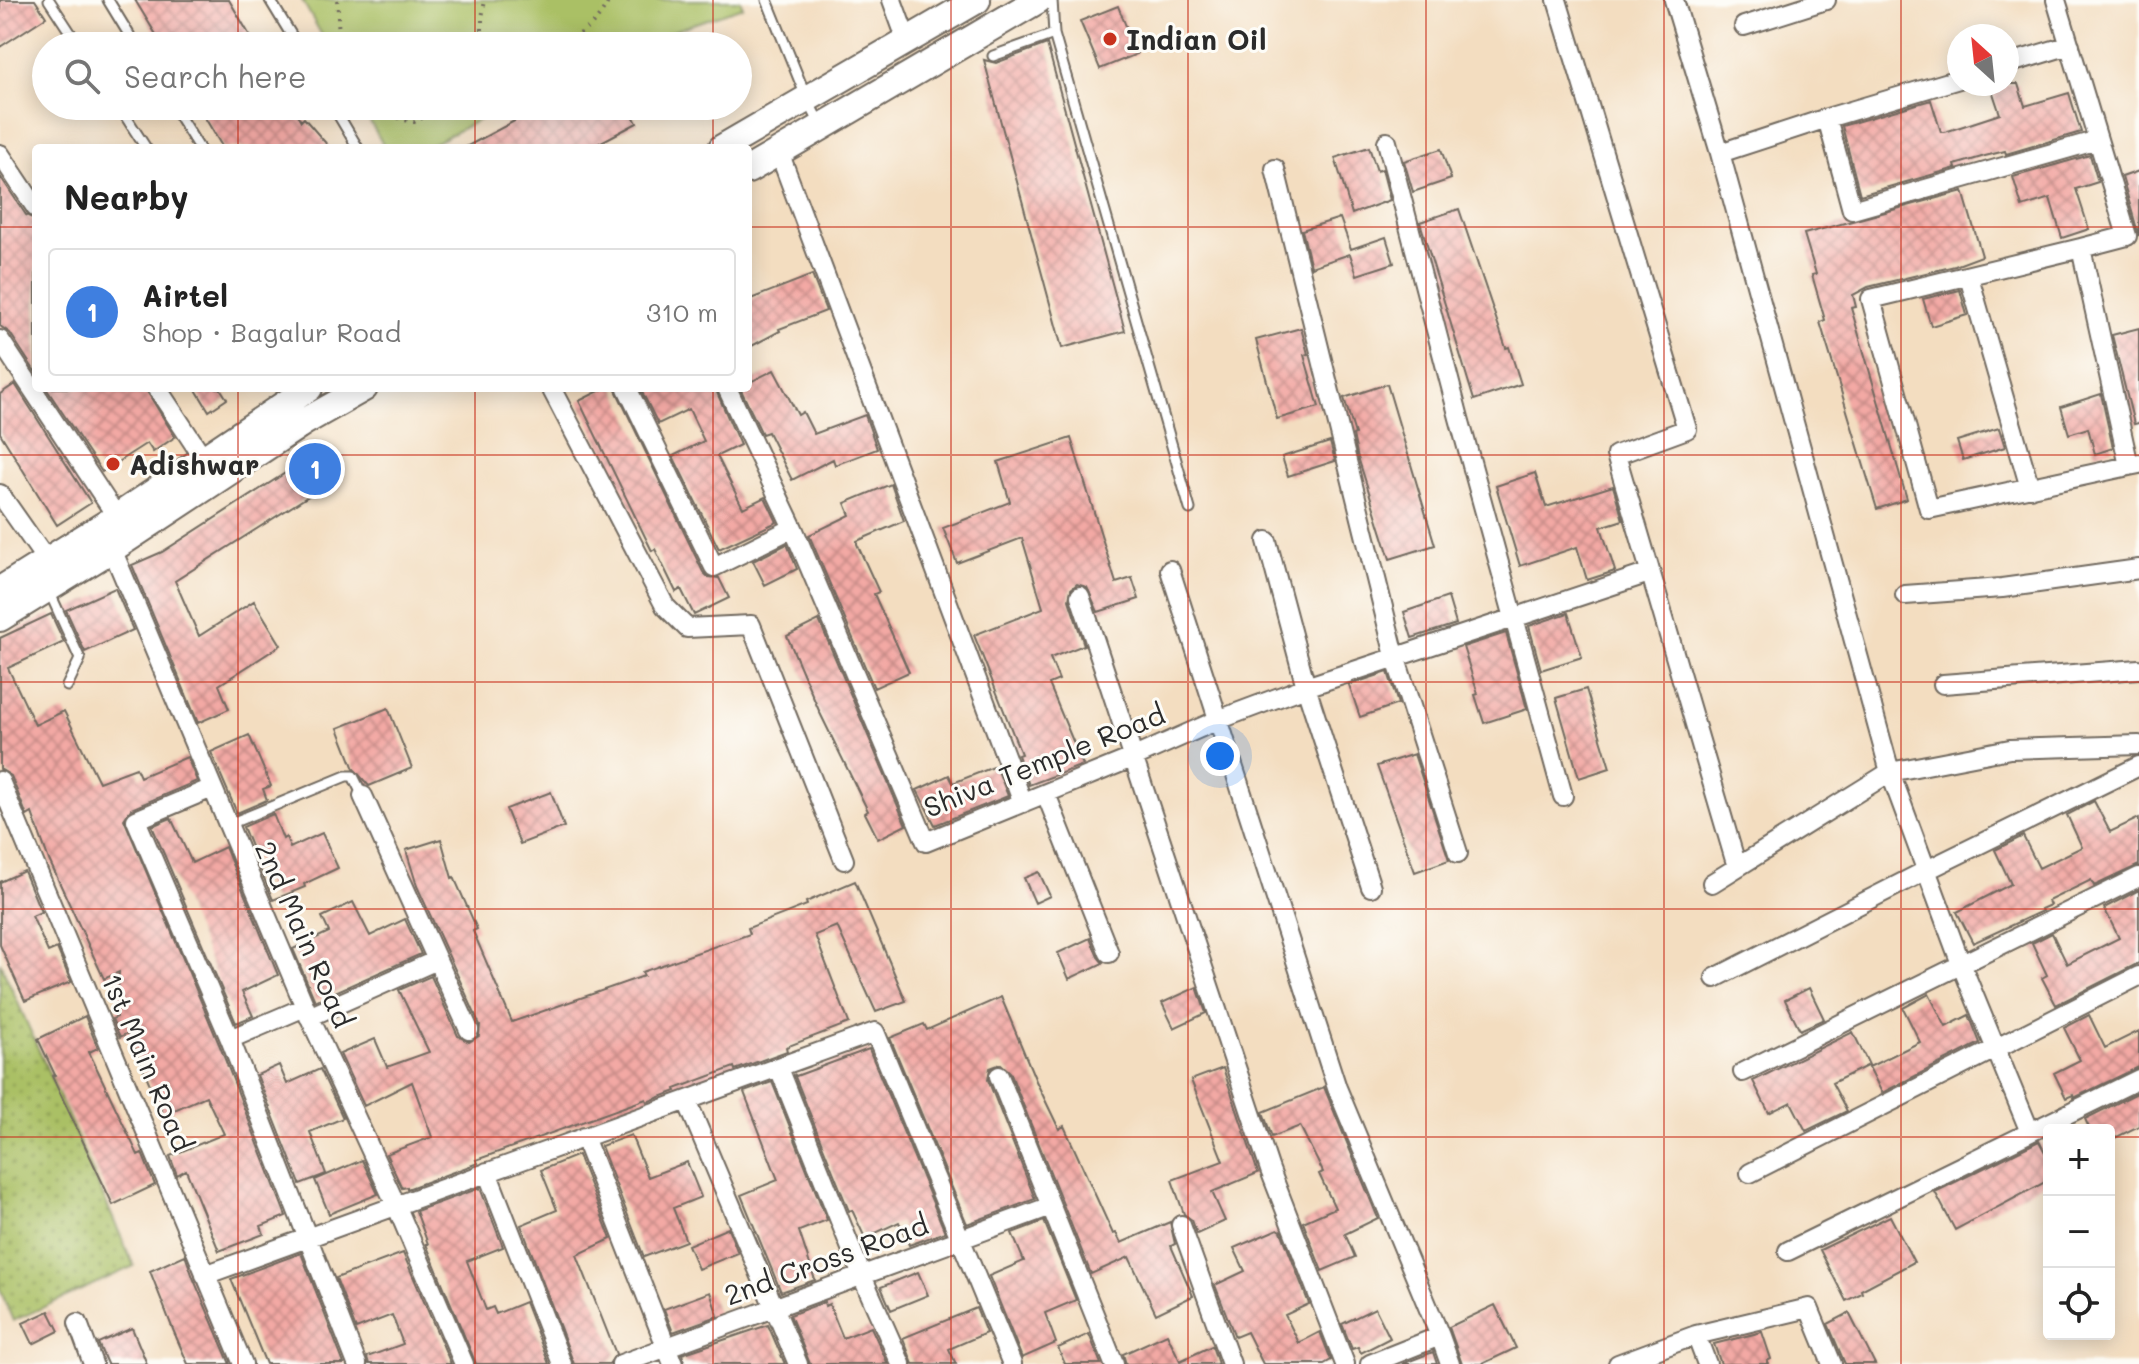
<!DOCTYPE html>
<html lang="en">
<head>
<meta charset="utf-8">
<style>
	:root { --surface:#fff; --page:#f2f2f2; --text:#222; --muted:#767676; --line:#e0e0e0; --accent:#1a73e8 }
	body { margin:0; font-family:Mali,sans-serif; background:var(--page); color:var(--text) }
	.controls { position:absolute; right:24px; bottom:24px; display:grid; overflow:hidden; border-radius:8px; box-shadow:0 4px 20px #0003 }
	.controls button { width:72px; height:72px; display:grid; place-items:center; padding:0; border:0; border-bottom:2px solid var(--line); background:var(--surface); color:var(--text); font:40px sans-serif }
	.compass { position:absolute; left:1947px; top:24px; width:72px; height:72px; border-radius:50%; background:var(--surface); box-shadow:0 4px 20px #0003; rotate:333deg }
	.you { position:absolute; left:1220px; top:756px; width:28px; height:28px; margin:-20px; border:6px solid #fff; border-radius:50%; background:#1a73e8; box-shadow:0 0 0 12px #1a73e833 }
	.badge { display:grid; place-items:center; width:52px; height:52px; border-radius:50%; background:var(--accent); color:#fff; font-size:26px; font-weight:700 }
	.pin { position:absolute; translate:-50% -50%; border:4px solid #fff; box-shadow:0 2px 8px #0006 }
	.list { margin:0; padding:0; list-style:none }
	h2 { display:flex; justify-content:space-between; align-items:center; height:104px; margin:0; padding:0 32px; font-size:34px }
	h2 small { font-size:26px; font-weight:400; color:var(--muted) }
	.list li { display:grid; grid-template-columns:52px 1fr auto; gap:24px; align-items:center; box-sizing:border-box; height:128px; margin:0 16px 16px; padding:0 16px; border:2px solid var(--line); border-radius:8px }
	.list b { display:block; font-size:30px; white-space:nowrap }
	.list p { margin:0; font-size:26px; white-space:nowrap; color:var(--muted) }
	.list em { font-size:26px; font-style:normal; color:var(--muted) }
	.icon { flex:none; width:44px; height:44px; fill:none; stroke:currentColor; stroke-width:2; stroke-linecap:round; stroke-linejoin:round }
	.map { position:relative; flex:none; width:2139px; height:1364px; overflow:hidden }
	.search { position:absolute; background:var(--surface); box-shadow:0 4px 20px #0003; left:32px; top:32px; width:720px; height:88px; display:flex; align-items:center; gap:20px; box-sizing:border-box; padding:0 28px; border-radius:44px; color:var(--muted); font-size:30px }
	.panel { position:absolute; background:var(--surface); box-shadow:0 4px 20px #0003; left:32px; top:144px; width:720px; height:248px; border-radius:8px }
	.map>svg:first-child { display:block }
	.grass { fill:url(#grass-dots); stroke:#6a7648; stroke-width:2 }
	.garden { fill:#aac065; stroke:#6a7648; stroke-width:2 }
	.building { fill:url(#building-cross-hatch) }
	.lines { fill:none; stroke-linecap:round; stroke-linejoin:round }
	.lane-casing { stroke:#71695f; stroke-width:13 }
	.street-casing { stroke:#71695f; stroke-width:22 }
	.secondary-casing { stroke:#71695f; stroke-width:30 }
	.path { stroke:#71695f; stroke-width:4; stroke-dasharray:2 6; stroke-linecap:butt }
	.lane { stroke:#fff; stroke-width:9 }
	.street { stroke:#fff; stroke-width:18 }
	.secondary { stroke:#fff; stroke-width:26 }
	.grid { fill:none; stroke:#c8321e; stroke-width:2; stroke-opacity:0.55 }
	.poi-dot { fill:#c8321e; stroke:#fdfcf7; stroke-width:3 }
	.labels { text-anchor:middle; dominant-baseline:central; stroke-width:6; stroke-linejoin:round; paint-order:stroke }
	.poi-label { font-size:28px; font-weight:bold; fill:#2b2b2b; stroke:#fdfcf7; text-anchor:start }
	.street-label { font-size:28px; fill:#2b2b2b; stroke:#fdfcf7 }
</style>
</head>
<body>
<div class="map">
<svg width="2139" height="1364" viewBox="0 0 2139 1364">
	<defs>
		<pattern id="grass-dots" width="8" height="8" patternUnits="userSpaceOnUse" patternTransform="scale(2)"><rect width="8" height="8" fill="#aac065"/><path d="M2 2h.1M6 6h.1" fill="none" stroke="#8b9c53" stroke-width="1.8" stroke-linecap="round"/></pattern>
		<pattern id="building-cross-hatch" width="8" height="8" patternUnits="userSpaceOnUse" patternTransform="scale(2)"><rect width="8" height="8" fill="#f3a9a4"/><path d="M0 0l8 8M0 8l8-8" fill="none" stroke="#c58a86"/></pattern>
	</defs>
	<rect width="100%" height="100%" fill="#fdfcf7"/>
	<filter id="ink" filterUnits="userSpaceOnUse"><feTurbulence type="fractalNoise" baseFrequency=".0125" numOctaves="2"/><feDisplacementMap in="SourceGraphic" scale="16" xChannelSelector="R" yChannelSelector="G"/><feConvolveMatrix kernelMatrix="1 2 1 2 8 2 1 2 1" color-interpolation-filters="sRGB"/></filter>
	<filter id="wash" filterUnits="userSpaceOnUse"><feTurbulence type="fractalNoise" baseFrequency=".006" numOctaves="4" result="noise"/><feDisplacementMap in="SourceGraphic" scale="32" xChannelSelector="R" yChannelSelector="G"/><feGaussianBlur stdDeviation="1.8" result="paint"/><feColorMatrix in="noise" values="0 0 0 0 0 0 0 0 0 0 0 0 0 0 0 0 0 1.4 0 .05"/><feComposite in="paint" operator="in"/></filter>
	<g filter="url(#wash)">
		<rect width="100%" height="100%" fill="#f3ddc0"/>
		<path class="grass" d="M0,962L134,1266L13,1321L0,1289Z"/>
		<path class="garden" d="M302,0H740L743,7L629,46H328Z
			M361,106H505L425,148H385Z"/>
		<g id="blocks">
			<path class="building" d="M0,0H35L46,17L0,47Z
				M135,0H229L256,46H163Z
				M1118,6L1137,54L1100,69L1080,21Z
				M1047,44L1125,331L1062,348L984,60L996,63Z
				M1990,84H2018L2025,106L2069,93L2081,132L2006,154L2005,151L1985,156L1955,165L1956,168L1860,195L1842,126L1931,100L1941,132H1945L2000,114Z
				M198,106H292L301,121L304,118L330,148H223Z
				M524,106H628L637,123L590,148H464L520,118L516,111Z
				M1369,147L1377,171L1382,169L1390,200L1352,214L1335,158Z
				M1441,149L1451,179L1413,192L1404,161Z
				M2090,155L2098,182L2076,189L2089,229L2062,238L2050,198L2022,207L2013,177Z
				M2139,171V236L2122,177Z
				M0,176L26,215L36,220V373L10,333L0,326Z
				M1963,191L1982,256L1955,266L1868,287L1853,295L1856,307L1851,308L1907,499L1877,509L1820,322L1825,320L1812,275L1816,274L1804,234Z
				M1459,209L1506,348L1509,347L1521,384L1474,400L1420,222Z
				M1340,218L1351,249L1386,237L1394,263L1357,275L1350,254L1311,267L1302,230Z
				M812,275L826,311L779,329L780,331L748,348V300Z
				M1960,290L1967,315L1931,326L1923,299Z
				M1301,328L1308,354L1304,355L1319,407L1277,419L1256,340Z
				M2139,328V423L2134,424L2112,335Z
				M774,370L798,415L803,412L814,434L865,415L877,449L835,465L833,459L792,480L768,432L762,434L740,388H748V383Z
				M15,384L91,503L57,525L0,433V394Z
				M1387,384L1435,545L1390,559L1357,454L1353,435L1355,434L1344,398Z
				M46,388H145L175,437L153,452L147,443L102,472Z
				M195,388H220L227,399L209,411Z
				M605,388H615L703,572L708,577L719,578L729,598L694,615L681,589L676,592L655,549L652,551L579,401Z
				M640,388H715L740,445L717,456L743,508L765,497L777,522L719,549L673,456L704,441L689,409L658,424Z
				M2101,394L2113,448L2095,454L2088,428L2069,434L2061,407Z
				M1999,428L2005,447L1963,460L1957,441Z
				M1071,438L1116,583L1132,578L1139,599L1098,612L1087,587L1077,584L1071,589L1069,600L1084,645L1050,658L1059,680L1049,684L1083,765L1029,785L1018,755L1021,754L974,635L1043,608L1022,538L957,563L943,528L1010,502L998,462Z
				M1330,442L1335,461L1288,476L1282,457Z
				M315,454L332,481L175,581L199,636L254,601L281,645L219,685L229,709L198,723L132,565L162,552Z
				M1535,473L1546,507L1613,486L1623,520L1601,527L1615,571L1587,580L1577,547L1520,566L1496,486Z
				M891,484L904,521L857,541V544L879,592L874,594L909,672L874,688L809,535L850,515L845,503Z
				M787,544L797,569L765,585L753,561Z
				M115,588L133,630L85,652L66,610Z
				M1448,597L1456,624L1412,638L1404,612Z
				M1568,613L1582,657L1541,670L1529,626Z
				M51,614L64,642L8,668L35,725L64,711L99,782L136,768L140,777L187,757L197,781L131,809L124,819L219,1044L286,1216L261,1226L264,1234L219,1251L186,1170L177,1175L170,1156L224,1134L206,1096L163,1115L128,1033L120,1037L112,1019L117,1017L119,972L104,979L49,860L32,813L27,816L11,776L0,769V638Z
				M819,620L906,825L878,839L865,813L868,811L820,713L787,636Z
				M1506,633L1527,709L1484,723L1475,695L1478,694L1463,647Z
				M1388,672L1398,704L1360,717L1349,685Z
				M1586,689L1610,768L1579,778L1556,698Z
				M388,708L412,768L369,786L354,769L338,728Z
				M249,735L271,786L263,789L267,800L237,813L211,752Z
				M1414,754L1449,860L1415,872L1377,766Z
				M996,766L1008,796L935,825L917,790L949,775L953,783Z
				M551,792L564,827L520,844L506,809Z
				M2094,801L2110,832L2139,818V865L2094,886L2091,880L2048,901L2050,905L2041,909L2042,911L1973,943L1957,912L2011,884L1995,850L2023,836L2039,868L2082,847L2067,815Z
				M273,814L283,839L286,837L290,848L322,833L338,868L304,884L305,887L273,900L243,827Z
				M171,818L192,863L225,847L278,975L242,992L253,1016L236,1023L152,826Z
				M441,839L452,878L454,877L477,929L473,931L512,1022L644,976L642,972L750,934L748,928L807,905L806,902L855,881L906,1001L876,1012L837,926L815,935L849,1023L786,1047L787,1051L735,1070L734,1067L675,1089L676,1091L647,1102L646,1099L476,1160L478,1163L407,1189V1187L402,1188L386,1154L432,1137L412,1082L364,1106L340,1054L375,1039L387,1067L429,1052L399,990L431,976L458,1036L469,1042L479,1036L480,1025L417,886L406,850Z
				M24,871L41,912L32,916L48,952L57,948L71,982L25,1001L0,945V882Z
				M1039,872L1050,896L1035,903L1024,878Z
				M2139,890V963L2056,1005L2042,978L2047,975L2032,943L2052,933L2067,964L2119,938L2104,908Z
				M353,902L370,936L405,919L421,954L315,1001L293,949L329,932L322,917Z
				M1090,938L1098,957L1103,963L1069,979L1058,953Z
				M1197,987L1206,1013L1174,1028L1162,1003Z
				M1809,988L1824,1019L1800,1030L1785,1000Z
				M1929,994L1946,1027L1969,1015L1980,1043L1882,1093L1869,1067L1920,1042L1903,1008Z
				M1001,997L1036,1081L1059,1129L1064,1126L1113,1234L1116,1233L1121,1243L1170,1222L1175,1244L1171,1246L1193,1296L1156,1314L1129,1257L1091,1274L1010,1072L1001,1064L990,1068L988,1080L1035,1199L967,1224L890,1038L924,1024L927,1030Z
				M2089,1015L2105,1048L2139,1031V1067L2074,1098L2073,1095L2066,1098L2054,1073L2080,1060L2064,1028Z
				M85,1016L98,1048L89,1052L138,1155L142,1153L155,1185L113,1205L52,1076L55,1075L38,1039Z
				M1853,1032L1869,1065L1832,1083L1847,1111L1806,1131L1791,1102L1769,1113L1753,1081Z
				M869,1049L945,1232L909,1245L899,1222L865,1238L852,1210L849,1211L794,1074L796,1076Z
				M279,1065L287,1084L320,1069L343,1118L310,1132L326,1174L300,1184L257,1075Z
				M1223,1068L1258,1173L1212,1192L1225,1221L1197,1234L1192,1220L1184,1214L1172,1180L1223,1161L1191,1080Z
				M772,1082L827,1220L799,1231L815,1280L781,1292L741,1195L778,1180L744,1092Z
				M1324,1087L1378,1218L1345,1234L1355,1257L1322,1271L1303,1222L1335,1208L1319,1174L1323,1172L1300,1126L1272,1137L1263,1112Z
				M2139,1092V1126L2109,1141V1130H2090L2085,1119Z
				M631,1135L648,1177L687,1162L701,1197L673,1208L686,1241L644,1257L601,1146Z
				M2039,1141L2049,1160V1180L1955,1230L1935,1192Z
				M578,1155L611,1239L577,1255L616,1354L609,1364H574L521,1225L557,1210L541,1170Z
				M362,1160L378,1194L329,1214L315,1180Z
				M480,1188L503,1247L467,1261L486,1310L493,1307L496,1314L525,1302L549,1364H476L426,1244H428L416,1211Z
				M1890,1216L1914,1262L1861,1290L1862,1293L1846,1301L1820,1250Z
				M1044,1221L1076,1300L1045,1313L1056,1343L1022,1358L989,1276L1024,1261L1012,1233Z
				M728,1228L738,1253L698,1269L688,1245Z
				M1278,1229L1281,1231L1309,1304L1285,1315L1299,1343L1320,1332L1331,1360L1324,1364H1263L1247,1332L1235,1337L1215,1285L1245,1271L1234,1248Z
				M301,1253L344,1364H266L231,1279Z
				M403,1253L451,1364H369L367,1357L403,1344L392,1315L356,1329L336,1278Z
				M185,1255L194,1280L230,1364H188L174,1332L150,1271Z
				M918,1272L928,1295L891,1310L881,1287Z
				M710,1292L718,1316L673,1332L664,1309Z
				M824,1302L825,1306L829,1304L843,1338L871,1327L888,1364H810L790,1315Z
				M1495,1305L1516,1348L1482,1364H1462L1449,1327Z
				M976,1308L986,1333L949,1349L956,1364H913L903,1338Z
				M1375,1308L1390,1338L1361,1353L1358,1347L1352,1349L1342,1324Z
				M49,1311L59,1331L33,1344L23,1323Z
				M1849,1313L1875,1364H1845L1828,1324Z
				M768,1325L785,1364H685L682,1354Z
				M132,1328L147,1364H107L98,1343Z
				M1762,1332L1771,1359L1767,1361L1769,1364H1721L1714,1344Z
				M1089,1334L1101,1364H1065L1058,1348Z
				M1167,1334L1180,1361L1212,1346L1218,1364H1126L1123,1354Z
				M1433,1352L1437,1364H1402Z"/>
		</g>
	</g>
	<g filter="url(#ink)">
		<use href="#blocks" fill-opacity="0" stroke="#71695f" stroke-width="2"/>
		<g class="lines">
			<g class="lane-casing">
				<path id="lane" d="M49,0L79,46
					M108,0L136,46
					M270,0L298,46
					M767,0L807,99L820,124
					M1052,0L1054,34L1190,509
					M993,56L1054,34
					M119,106L146,148
					M173,106L199,148
					M333,106L358,148
					M49,591L80,659L67,686
					M227,825L346,776H353L363,796"/>
			</g>
			<g class="street-casing">
				<path id="street" d="M892,0L907,41
					M1557,0L1687,429L1616,455L1737,867
					M1674,0L1720,153L1890,772L2010,749L2139,745
					M2056,0L2127,236L2081,248
					M1744,26L1826,0
					M2007,64L2070,45
					M1959,79L1827,118L1852,210L2098,140
					M1387,142L1459,418L1563,796
					M779,152L1023,803
					M1720,153L1827,118
					M0,154L36,208
					M1275,169L1395,656L1458,853
					M1969,277L2030,488
					M0,340L117,517
					M157,388L204,459
					M551,388L665,606L687,628L751,625L844,860
					M627,388L714,567L793,528
					M727,388L793,528L926,842L1132,758L1218,720L1306,687L1649,573
					M2129,466L1929,509L1871,299L2081,248L2129,466L2139,464
					M0,494L47,561
					M1267,541L1306,687L1371,887
					M105,544L112,549L305,1007L396,1205L464,1364
					M1170,570L1337,1088L1440,1336L1370,1364
					M1905,595L2002,588L2139,569
					M1080,596L1270,1170L1345,1364
					M1943,684L2139,669
					M0,781L243,1364
					M212,788L136,820L230,1039
					M1046,794L1109,953
					M1712,883L1890,772L1961,964L2030,1132
					M437,960L469,1030
					M1715,978L1927,870L2139,766
					M305,1007L230,1039L357,1364
					M309,1017L437,960L363,796
					M779,1068L862,1276L901,1364
					M1743,1072L2139,877
					M999,1076L1114,1364
					M687,1101L798,1364
					M584,1137L673,1364
					M487,1172L562,1364
					M1750,1173L2139,976
					M1181,1225L1231,1364
					M1788,1251L2139,1079
					M205,1275L875,1032L1012,1364
					M78,1323L93,1364
					M1696,1335L1809,1308L1832,1364
					M1440,1336L1450,1364
					M621,1364L1051,1206
					M1618,1364L1696,1335L1707,1364"/>
			</g>
			<g class="secondary-casing">
				<path id="secondary" d="M722,148L977,0
					M748,170L1038,0
					M0,590L117,517L309,388
					M0,618L112,549L304,422L364,388"/>
			</g>
			<path class="path" d="M337,0C340,22 333,33 352,46
				M482,46V18L485,0
				M559,46C581,34 598,24 609,0
				M387,106L400,119L414,122L445,106"/>
			<use href="#lane" class="lane"/>
			<use href="#street" class="street"/>
			<use href="#secondary" class="secondary"/>
		</g>
	</g>
	<path class="grid" d="M238,0V46M475,0V46M713,0V46M951,0V1364M1188,0V1364M1426,0V1364M1664,0V1364M1901,0V1364M238,106V148M475,106V148M713,106V148M0,227H36M748,227H2139M238,388V1364M475,388V1364M713,388V1364M0,455H2139M0,682H2139M0,909H2139M0,1137H2049M2109,1137H2139"/>
	<g class="poi-dot">
		<circle cx="1110" cy="39" r="8"/>
		<circle cx="113" cy="464" r="8"/>
	</g>
	<g class="labels">
		<g class="poi-label">
			<text x="1126" y="39">Indian Oil</text>
			<text x="129" y="464">Adishwar</text>
		</g>
		<g class="street-label">
			<text transform="translate(1044 760) rotate(-22)">Shiva Temple Road</text>
			<text transform="translate(305 934) rotate(66)">2nd Main Road</text>
			<text transform="translate(148 1062) rotate(67)">1st Main Road</text>
			<text transform="translate(826 1259) rotate(-20)">2nd Cross Road</text>
		</g>
	</g>
</svg>
<div class="controls">
<button>+</button>
<button>−</button>
<button><svg class="icon" aria-label="locate" viewBox="0 0 24 24"><circle cx="12" cy="12" r="6"/><path d="M12 2v4M12 18v4M2 12h4M18 12h4"/></svg></button>
</div>
<svg class="compass" viewBox="-18 -18 36 36"><path d="M0-13l5 13h-10z" fill="#e53935"/><path d="M0 13l5-13h-10z" fill="#767676"/></svg>
<div class="you"></div>
<div class="pin badge" style="left:315px;top:469px;background:#3f7fe0">1</div>
<div class="search"><svg class="icon" aria-label="search" viewBox="0 0 24 24"><circle cx="10" cy="10" r="6"/><path d="M15 15l6 6"/></svg>Search here</div>
<section class="panel">
<h2>Nearby<small></small></h2>
<ul class="list">
<li><span class="badge" style="background:#3f7fe0">1</span><div><b>Airtel</b><p>Shop · Bagalur Road</p></div><em>310 m</em></li>
</ul>
</section>
</div>
</body>
</html>
